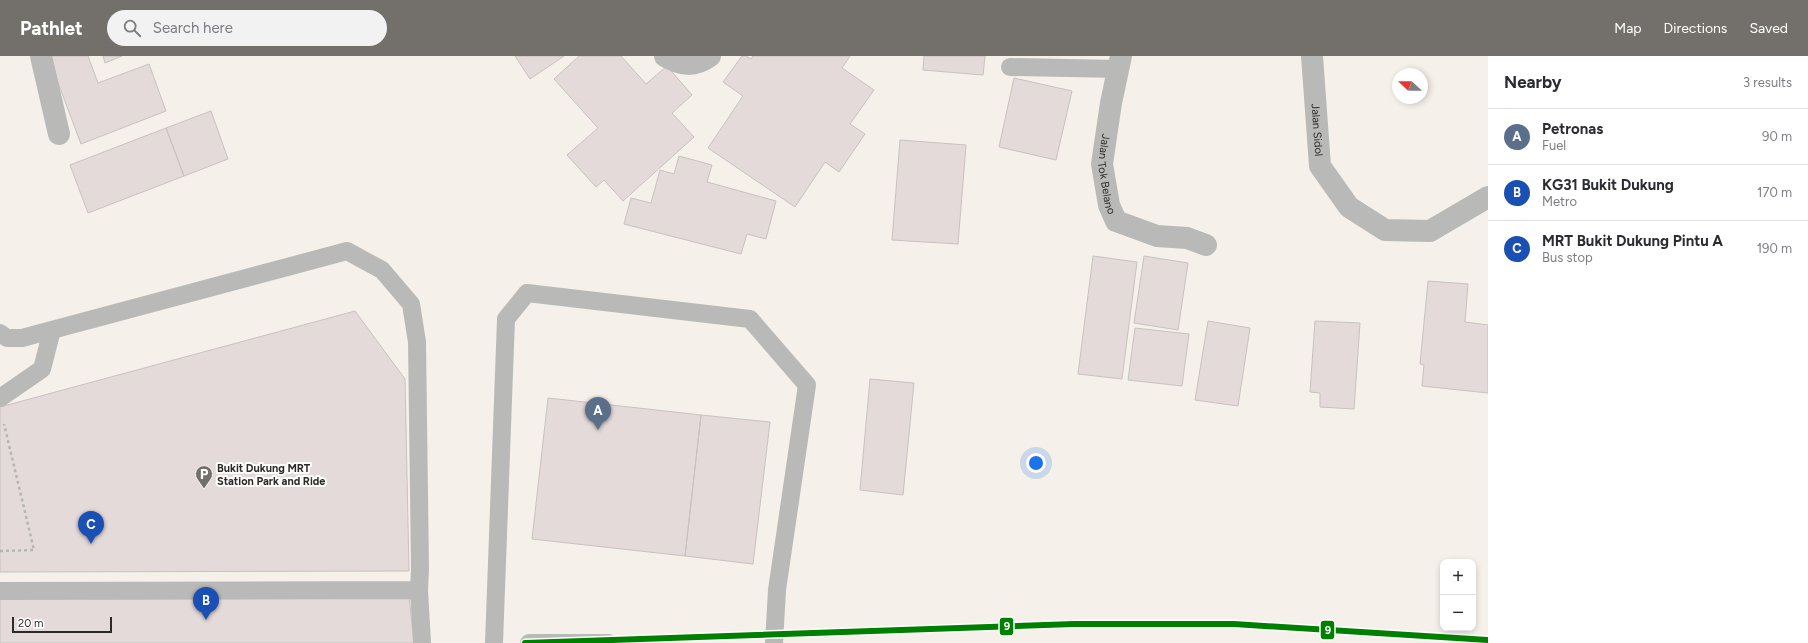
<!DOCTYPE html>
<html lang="en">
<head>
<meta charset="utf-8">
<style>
	:root { --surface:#fff; --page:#f2f2f3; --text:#2b2b33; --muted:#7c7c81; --line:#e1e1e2; --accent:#73706b }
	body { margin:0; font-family:Figtree,sans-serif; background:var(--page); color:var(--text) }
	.controls { position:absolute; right:12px; bottom:12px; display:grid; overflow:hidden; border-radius:8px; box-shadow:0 2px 6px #0003 }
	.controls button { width:36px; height:36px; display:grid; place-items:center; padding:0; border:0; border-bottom:1px solid var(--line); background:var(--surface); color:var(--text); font:20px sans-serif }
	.compass { position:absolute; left:1392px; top:12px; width:36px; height:36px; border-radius:50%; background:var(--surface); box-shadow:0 2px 6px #0003; rotate:292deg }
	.scale { position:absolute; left:12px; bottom:10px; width:100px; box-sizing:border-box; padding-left:4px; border:2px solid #2d2b26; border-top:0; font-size:11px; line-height:14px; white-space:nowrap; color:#2d2b26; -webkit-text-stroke:3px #fff; paint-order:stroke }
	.you { position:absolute; left:1036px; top:407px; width:14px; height:14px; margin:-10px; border:3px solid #fff; border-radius:50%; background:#1a73e8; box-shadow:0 0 0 6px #1a73e833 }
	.badge { display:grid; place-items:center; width:26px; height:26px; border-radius:50%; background:var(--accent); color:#fff; font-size:13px; font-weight:700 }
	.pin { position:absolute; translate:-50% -33px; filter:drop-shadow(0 1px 2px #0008) }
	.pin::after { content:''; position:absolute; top:21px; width:14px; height:12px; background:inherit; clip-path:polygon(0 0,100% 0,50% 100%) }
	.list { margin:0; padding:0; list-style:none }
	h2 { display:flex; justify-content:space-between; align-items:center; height:52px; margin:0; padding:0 16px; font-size:17px }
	h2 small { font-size:13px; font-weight:400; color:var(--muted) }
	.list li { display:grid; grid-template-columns:26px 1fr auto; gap:12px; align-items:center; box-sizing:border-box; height:56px; padding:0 16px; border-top:1px solid var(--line) }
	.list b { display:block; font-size:15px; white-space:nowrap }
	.list p { margin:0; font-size:13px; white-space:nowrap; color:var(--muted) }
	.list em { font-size:13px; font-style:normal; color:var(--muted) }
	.icon { flex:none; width:22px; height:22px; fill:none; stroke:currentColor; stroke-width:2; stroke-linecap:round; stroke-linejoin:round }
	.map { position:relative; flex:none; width:1488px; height:587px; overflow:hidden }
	header { display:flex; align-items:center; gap:24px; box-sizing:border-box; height:56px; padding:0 20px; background:var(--accent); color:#fff }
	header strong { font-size:19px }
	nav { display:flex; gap:22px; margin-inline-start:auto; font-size:14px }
	.search { width:280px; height:36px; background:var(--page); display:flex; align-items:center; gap:10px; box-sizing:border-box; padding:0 14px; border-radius:22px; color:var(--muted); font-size:15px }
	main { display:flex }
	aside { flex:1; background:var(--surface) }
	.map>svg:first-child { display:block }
	.building { fill:#e5dada; stroke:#c7c2c0 }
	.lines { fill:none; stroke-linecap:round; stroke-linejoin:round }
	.path { stroke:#b6b6b4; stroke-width:2.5; stroke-dasharray:3 3; stroke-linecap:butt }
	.lane { stroke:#b9bab8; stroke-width:18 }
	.street { stroke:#b9bab8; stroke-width:22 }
	.metro-1-casing { stroke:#fff; stroke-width:9 }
	.metro-1 { stroke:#008000; stroke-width:6 }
	.labels { text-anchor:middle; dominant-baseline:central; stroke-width:4; stroke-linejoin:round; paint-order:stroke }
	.street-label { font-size:11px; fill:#2d2b26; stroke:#fff }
	.poi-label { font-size:11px; font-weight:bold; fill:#2d2b26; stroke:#fff; text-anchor:start }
	.line-badge { stroke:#fff; stroke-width:1.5 }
	.badge-label { font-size:11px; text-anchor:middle; font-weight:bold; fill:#fff }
</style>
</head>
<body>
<header>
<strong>Pathlet</strong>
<div class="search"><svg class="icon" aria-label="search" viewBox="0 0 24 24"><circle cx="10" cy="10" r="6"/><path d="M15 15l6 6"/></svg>Search here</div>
<nav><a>Map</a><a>Directions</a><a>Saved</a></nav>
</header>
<main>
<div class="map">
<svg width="1488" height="587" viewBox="0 0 1488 587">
	<rect width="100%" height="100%" fill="#f5f0ea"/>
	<path class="building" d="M48,0H88L98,27L149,8L166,55L81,88Z
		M103,0H122L105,7Z
		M515,0H564L530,23Z
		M579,0H621L646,28L667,10L692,39L672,57L694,81L623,145L604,124L596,131L567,99L598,72L554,23Z
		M742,0H746L751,3L753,0H850L842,12L874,34L850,68L865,78L839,116L825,106L795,151L708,92L743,40L723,26Z
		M924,0H985L983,19L923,14Z
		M1014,22L1072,35L1056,104L999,91Z
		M211,55L228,103L184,120L166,72Z
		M166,72L184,120L88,157L70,109Z
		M900,84L966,89L958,188L892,184Z
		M679,100L712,109L707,126L776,145L766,183L747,178L741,198L624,168L631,142L651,147L660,114L674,118Z
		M1093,200L1137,206L1122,323L1078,318Z
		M1144,200L1188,207L1178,274L1134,267Z
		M1428,225L1468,228L1465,266L1488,269V337L1422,330L1424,309L1420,308Z
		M355,255L405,323L409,515L0,516V351Z
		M1208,265L1250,272L1238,350L1195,344Z
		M1315,265L1360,267L1354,353L1320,351V337L1310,336Z
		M1135,272L1189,278L1182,330L1128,324Z
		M870,323L914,327L903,439L860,434Z
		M548,342L701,359L685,500L532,483Z
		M701,359L770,366L753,508L685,500Z
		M0,528L409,541L414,587H0Z"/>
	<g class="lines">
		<path class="path" d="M0,495L34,494L4,368"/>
		<path class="lane" d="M1010,11L1119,13
			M0,277L7,282H22L347,195L382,214L411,248L417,286L420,513L419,534L0,535
			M0,342L42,313L52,274
			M419,534L422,587
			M494,587L506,263L527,237L750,263L807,329L777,534L774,587
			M529,587H609"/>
		<g class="street">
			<path d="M41,0L59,78"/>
			<path d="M665,0C680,9 694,12 710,0"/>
			<path id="s1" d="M1121,0L1111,47L1102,108L1109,149L1116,165L1157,180L1187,182L1206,189"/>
			<path id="s2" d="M1312,0L1320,110L1349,151L1385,174L1430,175L1488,141"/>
		</g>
		<g class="metro-1-casing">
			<path id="metro-1" d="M525,587L1074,568H1234L1488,584"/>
		</g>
		<use href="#metro-1" class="metro-1"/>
	</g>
	<defs>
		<g id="parking-pin" transform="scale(0.9)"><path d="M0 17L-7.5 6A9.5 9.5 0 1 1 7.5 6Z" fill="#73706b" stroke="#fff"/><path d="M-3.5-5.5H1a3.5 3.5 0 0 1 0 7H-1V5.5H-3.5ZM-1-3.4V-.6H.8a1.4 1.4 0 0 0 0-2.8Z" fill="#fff"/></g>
	</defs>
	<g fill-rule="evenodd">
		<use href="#parking-pin" x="204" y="418"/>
	</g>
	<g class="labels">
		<g class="street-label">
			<text stroke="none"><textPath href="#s2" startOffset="74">Jalan Sidol</textPath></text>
			<text stroke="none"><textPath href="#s1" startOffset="120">Jalan Tok Belano</textPath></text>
		</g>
		<g class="poi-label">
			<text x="217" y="412">Bukit Dukung MRT<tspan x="217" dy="13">Station Park and Ride</tspan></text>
		</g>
	</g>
	<g class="line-badge">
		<rect x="999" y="561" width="15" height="19" rx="4" fill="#008000"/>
		<rect x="1320" y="564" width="15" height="20" rx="4" fill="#008000"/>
	</g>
	<g class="badge-label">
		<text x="1007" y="574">9</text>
		<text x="1328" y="578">9</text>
	</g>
</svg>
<div class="controls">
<button>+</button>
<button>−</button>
</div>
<svg class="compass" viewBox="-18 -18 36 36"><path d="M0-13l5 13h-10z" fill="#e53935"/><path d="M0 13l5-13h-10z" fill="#7c7c81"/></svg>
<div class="scale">20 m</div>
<div class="you"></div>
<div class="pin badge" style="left:598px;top:374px;background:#5c6f8a">A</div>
<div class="pin badge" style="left:206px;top:564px;background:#1a4fb4">B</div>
<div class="pin badge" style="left:91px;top:488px;background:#1a4fb4">C</div>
</div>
<aside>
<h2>Nearby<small>3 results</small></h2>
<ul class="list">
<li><span class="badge" style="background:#5c6f8a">A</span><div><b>Petronas</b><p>Fuel</p></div><em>90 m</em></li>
<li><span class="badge" style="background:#1a4fb4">B</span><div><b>KG31 Bukit Dukung</b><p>Metro</p></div><em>170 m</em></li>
<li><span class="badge" style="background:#1a4fb4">C</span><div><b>MRT Bukit Dukung Pintu A</b><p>Bus stop</p></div><em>190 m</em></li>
</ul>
</aside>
</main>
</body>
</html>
